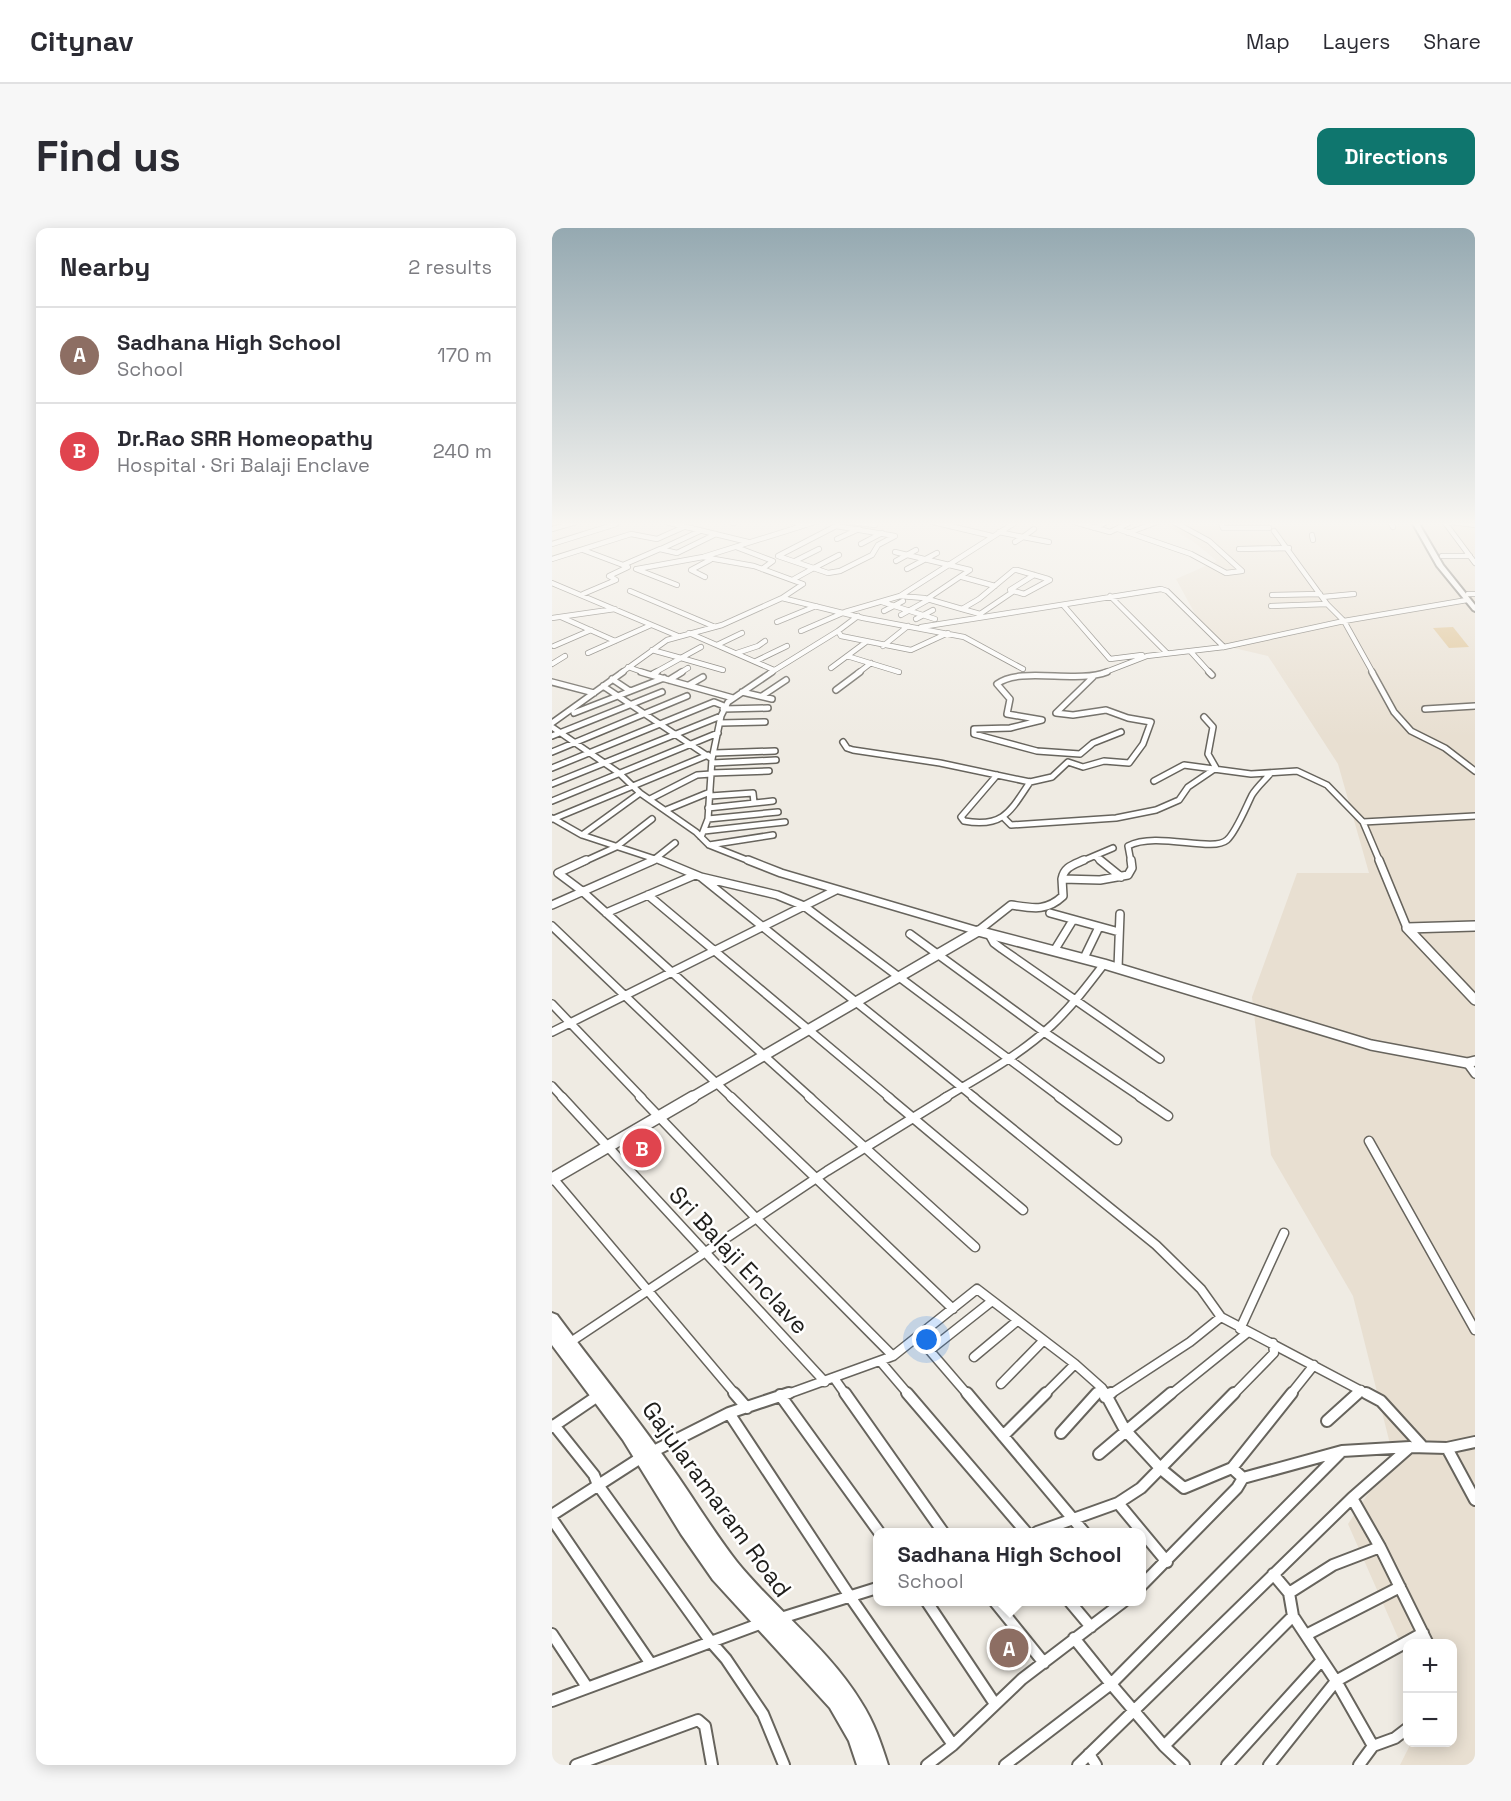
<!DOCTYPE html>
<html lang="en">
<head>
<meta charset="utf-8">
<style>
	:root { --surface:#fff; --page:#f7f7f7; --text:#2b2b33; --muted:#7c7c81; --line:#e1e1e2; --accent:#0f766e }
	body { margin:0; font-family:"Space Grotesk",sans-serif; background:var(--page); color:var(--text) }
	.controls { position:absolute; right:18px; bottom:18px; display:grid; overflow:hidden; border-radius:12px; box-shadow:0 3px 15px #0003 }
	.controls button { width:54px; height:54px; display:grid; place-items:center; padding:0; border:0; border-bottom:2px solid var(--line); background:var(--surface); color:var(--text); font:30px sans-serif }
	.you { position:absolute; left:375px; top:1112px; width:21px; height:21px; margin:-15px; border:4px solid #fff; border-radius:50%; background:#1a73e8; box-shadow:0 0 0 9px #1a73e833 }
	.badge { display:grid; place-items:center; width:39px; height:39px; border-radius:50%; background:var(--accent); color:#fff; font-size:20px; font-weight:700 }
	.pin { position:absolute; translate:-50% -50%; border:3px solid #fff; box-shadow:0 2px 6px #0006 }
	.popup { position:absolute; left:321px; top:1300px; width:273px; height:78px; box-sizing:border-box; display:grid; place-content:center; border-radius:12px; background:var(--surface); filter:drop-shadow(0 2px 4px #0005); font-size:20px; white-space:nowrap; color:var(--muted) }
	.popup b { font-size:22px; color:var(--text) }
	.popup::after { content:''; position:absolute; left:50%; top:100%; margin-left:-12px; border:12px solid transparent; border-top-color:var(--surface) }
	.list { margin:0; padding:0; list-style:none }
	h2 { display:flex; justify-content:space-between; align-items:center; height:78px; margin:0; padding:0 24px; font-size:26px }
	h2 small { font-size:20px; font-weight:400; color:var(--muted) }
	.list li { display:grid; grid-template-columns:39px 1fr auto; gap:18px; align-items:center; box-sizing:border-box; height:96px; padding:0 24px; border-top:2px solid var(--line) }
	.list b { display:block; font-size:22px; white-space:nowrap }
	.list p { margin:0; font-size:20px; white-space:nowrap; color:var(--muted) }
	.list em { font-size:20px; font-style:normal; color:var(--muted) }
	.map { position:relative; flex:none; width:923px; height:1537px; overflow:hidden; border-radius:12px }
	header { display:flex; align-items:center; gap:36px; box-sizing:border-box; height:84px; padding:0 30px; background:var(--surface); border-bottom:2px solid var(--line) }
	header strong { font-size:28px }
	nav { display:flex; gap:33px; margin-inline-start:auto; font-size:21px }
	.intro { display:flex; align-items:center; justify-content:space-between; box-sizing:border-box; height:144px; padding:0 36px }
	h1 { margin:0; font-size:42px }
	.button { padding:15px 27px; border-radius:12px; background:var(--accent); color:#fff; font-size:21px; font-weight:700 }
	main { display:flex; gap:36px; padding:0 36px }
	aside { flex:1; background:var(--surface); border-radius:12px; box-shadow:0 3px 15px #0003 }
	.map>svg:first-child { display:block }
	.built { fill:#e8dfd1 }
	.green { fill:#dec292 }
	.lines { fill:none; stroke-linecap:round; stroke-linejoin:round }
	.minor-far4-casing { stroke:#67645d; stroke-width:6 }
	.minor-far3-casing { stroke:#67645d; stroke-width:8 }
	.minor-far2-casing { stroke:#67645d; stroke-width:10 }
	.minor-far1-casing { stroke:#67645d; stroke-width:11 }
	.minor-casing { stroke:#67645d; stroke-width:14 }
	.tertiary-far1-casing { stroke:#67645d; stroke-width:12 }
	.tertiary-casing { stroke:#67645d; stroke-width:14 }
	.secondary-casing { stroke:#67645d; stroke-width:4 }
	.primary-casing { stroke:#67645d; stroke-width:4 }
	.minor-far4 { stroke:#fff; stroke-width:4.5 }
	.minor-far3 { stroke:#fff; stroke-width:5 }
	.minor-far2 { stroke:#fff; stroke-width:7 }
	.minor-far1 { stroke:#fff; stroke-width:8 }
	.minor { stroke:#fff; stroke-width:10 }
	.tertiary-far1 { stroke:#fff; stroke-width:9 }
	.tertiary { stroke:#fff; stroke-width:11 }
	.secondary { fill:#fff; fill-rule:evenodd }
	.primary { fill:#fff; fill-rule:evenodd }
	.labels { text-anchor:middle; dominant-baseline:central; stroke-width:5; stroke-linejoin:round; paint-order:stroke }
	.near-street-label { font-size:24px; fill:#1f1e1b; stroke:#fff }
</style>
</head>
<body>
<header>
<strong>Citynav</strong>
<nav><a>Map</a><a>Layers</a><a>Share</a></nav>
</header>
<div class="intro"><h1>Find us</h1><a class="button">Directions</a></div>
<main>
<aside>
<h2>Nearby<small>2 results</small></h2>
<ul class="list">
<li><span class="badge" style="background:#8d6e63">A</span><div><b>Sadhana High School</b><p>School</p></div><em>170 m</em></li>
<li><span class="badge" style="background:#e0444e">B</span><div><b>Dr.Rao SRR Homeopathy</b><p>Hospital · Sri Balaji Enclave</p></div><em>240 m</em></li>
</ul>
</aside>
<div class="map">
<svg width="923" height="1537" viewBox="0 0 923 1537">
	<rect width="100%" height="100%" fill="#efebe3"/>
	<path class="built" d="M608,294H893L923,299V1537H848L859,1515L900,1514V1416H856L855,1430L796,1296L841,1228L801,1068L719,927L700,769L745,645H817L786,536L716,428L665,416L648,395L624,351L665,333L642,314Z"/>
	<path class="green" d="M901,399L917,419L897,420L881,400Z"/>
	<g class="lines">
		<g class="minor-far4-casing">
			<path id="minor-far4" d="M114,294L196,314
				M239,294L253,296
				M299,294L323,297
				M381,294L440,308
				M522,294L558,304L579,294
				M669,294L671,300H717
				M838,294L841,299
				M900,294L894,296L923,335
				M900,294L923,297
				M181,295L184,294
				M284,298L343,308L326,317L320,327L288,343L276,345L226,328Z
				M542,300L555,294
				M0,301L24,294
				M566,301L639,326L674,345L690,343L657,313L622,294
				M722,303L775,376L792,393L821,445
				M447,304L471,309L482,301
				M576,305L605,294
				M760,307L761,312
				M285,311L307,301
				M463,314L471,309L497,314
				M0,316L64,296
				M309,316L330,305
				M184,319L221,333L210,341
				M109,321L148,303
				M687,321L737,320
				M31,322L71,337
				M343,324L418,342L375,371
				M890,328H918
				M0,331L79,306L105,311L132,299
				M243,333L267,321
				M344,333L364,322
				M71,337L108,321L125,325L164,306
				M84,341L125,357
				M85,341L151,329L263,294
				M260,341L287,327
				M355,341L385,325
				M153,349L139,342L158,332
				M410,349L443,358
				M242,351L260,341
				M0,355L126,408
				M78,363L163,399
				M31,366L64,352L57,348L76,339L71,337
				M916,366H923
				M720,367L768,366
				M348,368L372,370L410,381L427,371L462,342H465L496,351L498,352L472,366L458,362L482,347
				M558,368L615,425
				M770,369L802,366
				M230,370L311,390L412,409L471,441
				M330,374L383,391
				M512,378L558,431L590,427
				M719,378L775,376
				M410,381L428,386L462,363
				M332,383L351,373
				M349,387L376,372
				M306,388L286,403L289,408L359,422L396,405
				M9,389L63,413
				M0,390L63,381
				M364,391L381,382
				M225,394L264,378
				M369,399L609,361L615,363L672,419
				M249,403L293,384L348,368L464,294
				M137,405L222,442
				M165,417L190,405
				M2,418L39,402
				M331,418L356,398
				M100,422L129,430L102,445
				M639,424L658,445
				M36,425L99,397
				M185,425L206,418L213,413
				M295,428L347,444
				M129,430L171,442
				M129,430L149,419
				M204,433L235,418
				M0,436L13,428
				M76,439L93,445
				M279,440L314,414
				M69,445L115,412L170,397L230,370L251,356L202,338L151,329
				M128,445L136,440
				M218,445L286,403
				M306,445L319,435
				M551,445L595,428L672,419L792,393L915,372"/>
		</g>
		<g class="minor-far3-casing">
			<path id="minor-far3" d="M89,444L99,447
				M105,444L99,447L181,470
				M555,444C524,456 468,438 445,456L458,471L455,486L490,492L458,500L422,501V506L485,523L528,526L541,515L569,504
				M657,444L660,447
				M820,444L842,484L859,503L893,520L923,543
				M60,451L78,463
				M117,452L130,444
				M0,454L42,465
				M137,457L151,449
				M51,458L160,531L156,591L149,609
				M284,462L308,444
				M190,464L220,471
				M210,468L234,452
				M171,481L216,480
				M873,481L923,478
				M22,485L112,450
				M0,495L71,444
				M168,495L213,494
				M0,499L67,545L88,565L144,604L157,617L200,634
				M0,508L110,464
				M291,514L295,520L301,522L388,535L478,554L500,549L516,534L531,539L552,533L577,535L591,516L599,494L576,490L554,482L521,487L504,485L541,449
				M0,524L135,468
				M163,525L223,523
				M160,531L169,488L176,474L220,444
				M160,535L224,532
				M0,540L162,474L172,478
				M159,545L217,543
				M445,547L409,589L412,593C451,600 458,584 478,554
				M602,553L632,537L699,546L745,543L775,557L811,594
				M0,556L169,488
				M88,565L30,607L112,634
				M158,568L201,565L202,575
				M98,571L145,547L159,546
				M0,573L166,505
				M156,580L221,573
				M114,582L158,564
				M0,590L30,607
				M1,591L156,527
				M156,591L226,584
				M453,591L459,597L564,590L604,582L627,572L636,559L664,540L656,526L661,499L652,489
				M152,603L233,594
				M157,617L221,607
				M543,628L550,634
				M31,634L64,619L100,591
				M99,634L123,615
				M528,634L561,620
				M579,634L576,618C605,603 660,625 675,612C684,604 694,579 700,567C705,559 712,553 718,546
				M828,634L811,594L923,588"/>
		</g>
		<g class="minor-far2-casing">
			<path id="minor-far2" d="M34,632L6,645L30,663L259,870
				M108,632L149,649L225,667L252,678L509,870
				M196,632L229,645L426,703L459,677C480,680 494,684 511,668L510,651L548,652L576,647L580,640L579,632
				M548,632L569,649
				M827,632L855,700
				M149,649L423,870
				M510,651C512,639 521,637 532,632
				M96,667L338,870
				M0,677L102,632
				M54,685L143,647
				M498,685L567,704
				M0,698L180,870
				M358,706L492,804L590,870
				M437,706L442,715L450,721L608,831
				M502,723L521,692
				M532,730L547,699
				M566,740L568,686
				M0,776L90,870
				M0,804L284,662
				M915,835L923,846
				M0,858L11,870
				M392,870C430,848 469,826 500,797C520,778 536,757 552,736"/>
		</g>
		<g class="minor-far1-casing">
			<path id="minor-far1" d="M10,869L273,1154
				M88,869L203,989L341,1128
				M179,869L401,1081
				M257,869L423,1019
				M336,869L471,982
				M421,869L604,1017L649,1061L669,1089L817,1167
				M507,869L565,912
				M588,869L616,888
				M817,913L923,1102
				M0,949L184,1167
				M688,1101L732,1005
				M366,1109L416,1167
				M17,1115L275,943L395,869
				M378,1122L440,1073
				M422,1129L465,1093
				M328,1133L357,1167
				M282,1150L294,1167
				M449,1156L491,1113
				M233,1167L341,1128L425,1061L523,1136L550,1160L554,1167
				M492,1167L523,1136
				M544,1167L550,1160
				M557,1167L638,1114L669,1089
				M618,1167L695,1105
				M681,1167L722,1125L721,1115
				M738,1167L762,1137
				M804,1167L809,1162"/>
		</g>
		<g class="minor-casing">
			<path id="minor" d="M182,1165L195,1180
				M293,1165L391,1304
				M355,1165L474,1304
				M415,1165L532,1304
				M553,1165L573,1202L609,1241L632,1260L680,1240L691,1250L790,1223L858,1219L895,1220L923,1214
				M814,1165L829,1173L871,1219
				M228,1167L327,1304
				M553,1169L559,1165
				M177,1185L299,1370L401,1517
				M775,1193L806,1165
				M2,1197L42,1247L46,1257L159,1414L174,1431L211,1486L232,1537
				M0,1199L47,1167
				M509,1205L545,1165
				M451,1208L494,1165
				M895,1220L923,1272
				M547,1226L619,1165
				M680,1240L740,1165
				M800,1270L828,1319L876,1416
				M566,1275L615,1334
				M0,1287L90,1229L177,1185L237,1165
				M0,1291L99,1436
				M485,1304L566,1275L589,1260L682,1165
				M721,1346L737,1365L741,1388L784,1453L821,1518
				M589,1358L685,1260L691,1250
				M737,1365L781,1337L828,1319
				M375,1374L443,1476
				M443,1374L492,1435
				M518,1374L539,1399
				M229,1390L325,1360
				M0,1406L35,1459
				M754,1407L848,1359
				M0,1473L210,1395
				M612,1518L741,1388
				M537,1526L544,1537
				M24,1537L146,1492L153,1498L160,1537
				M375,1537L401,1517L470,1451L571,1374
				M453,1537L559,1456L522,1410
				M526,1537L800,1270L858,1219
				M632,1537L612,1518L559,1456L788,1225
				M675,1537L770,1432
				M717,1537L784,1453L871,1405
				M807,1537L821,1518L843,1510L856,1500"/>
		</g>
		<g class="tertiary-far1-casing">
			<path id="tertiary-far1" d="M855,700L923,772
				M855,700L923,698
				M139,870L426,703L552,736L819,817L915,835L923,833"/>
		</g>
		<g class="tertiary-casing">
			<path id="tertiary" d="M0,951L141,869"/>
		</g>
		<g class="secondary-casing">
			<path id="secondary" d="M0,1085L5,1087C41,1136 80,1183 115,1233C139,1266 160,1302 185,1334C224,1382 277,1421 309,1474C322,1494 329,1515 336,1537H305L297,1513L278,1480L161,1352L129,1306L71,1212L0,1117Z"/>
		</g>
		<g class="primary-casing">
			<path id="primary" d="M860,294H866L891,337L923,377V383L921,382L885,338Z"/>
		</g>
		<use href="#minor-far4" class="minor-far4"/>
		<use href="#minor-far3" class="minor-far3"/>
		<use href="#minor-far2" class="minor-far2"/>
		<use href="#minor-far1" class="minor-far1"/>
		<use href="#minor" class="minor"/>
		<use href="#tertiary-far1" class="tertiary-far1"/>
		<use href="#tertiary" class="tertiary"/>
		<use href="#secondary" class="secondary"/>
		<use href="#primary" class="primary"/>
	</g>
	<linearGradient id="sky" x2="0" y2="1"><stop stop-color="#95a9b1"/><stop offset="0.58" stop-color="#f8f6f2"/><stop offset="1" stop-color="#f8f6f2" stop-opacity="0"/></linearGradient>
	<rect width="923" height="509" fill="url(#sky)"/>
	<g class="labels">
		<g class="near-street-label">
			<text transform="translate(187 1032) rotate(47)">Sri Balaji Enclave</text>
			<text transform="translate(165 1271) rotate(54)">Gajularamaram Road</text>
		</g>
	</g>
</svg>
<div class="controls">
<button>+</button>
<button>−</button>
</div>
<div class="you"></div>
<div class="pin badge" style="left:457px;top:1420px;background:#8d6e63">A</div>
<div class="popup"><b>Sadhana High School</b>School</div>
<div class="pin badge" style="left:90px;top:920px;background:#e0444e">B</div>
</div>
</main>
</body>
</html>
